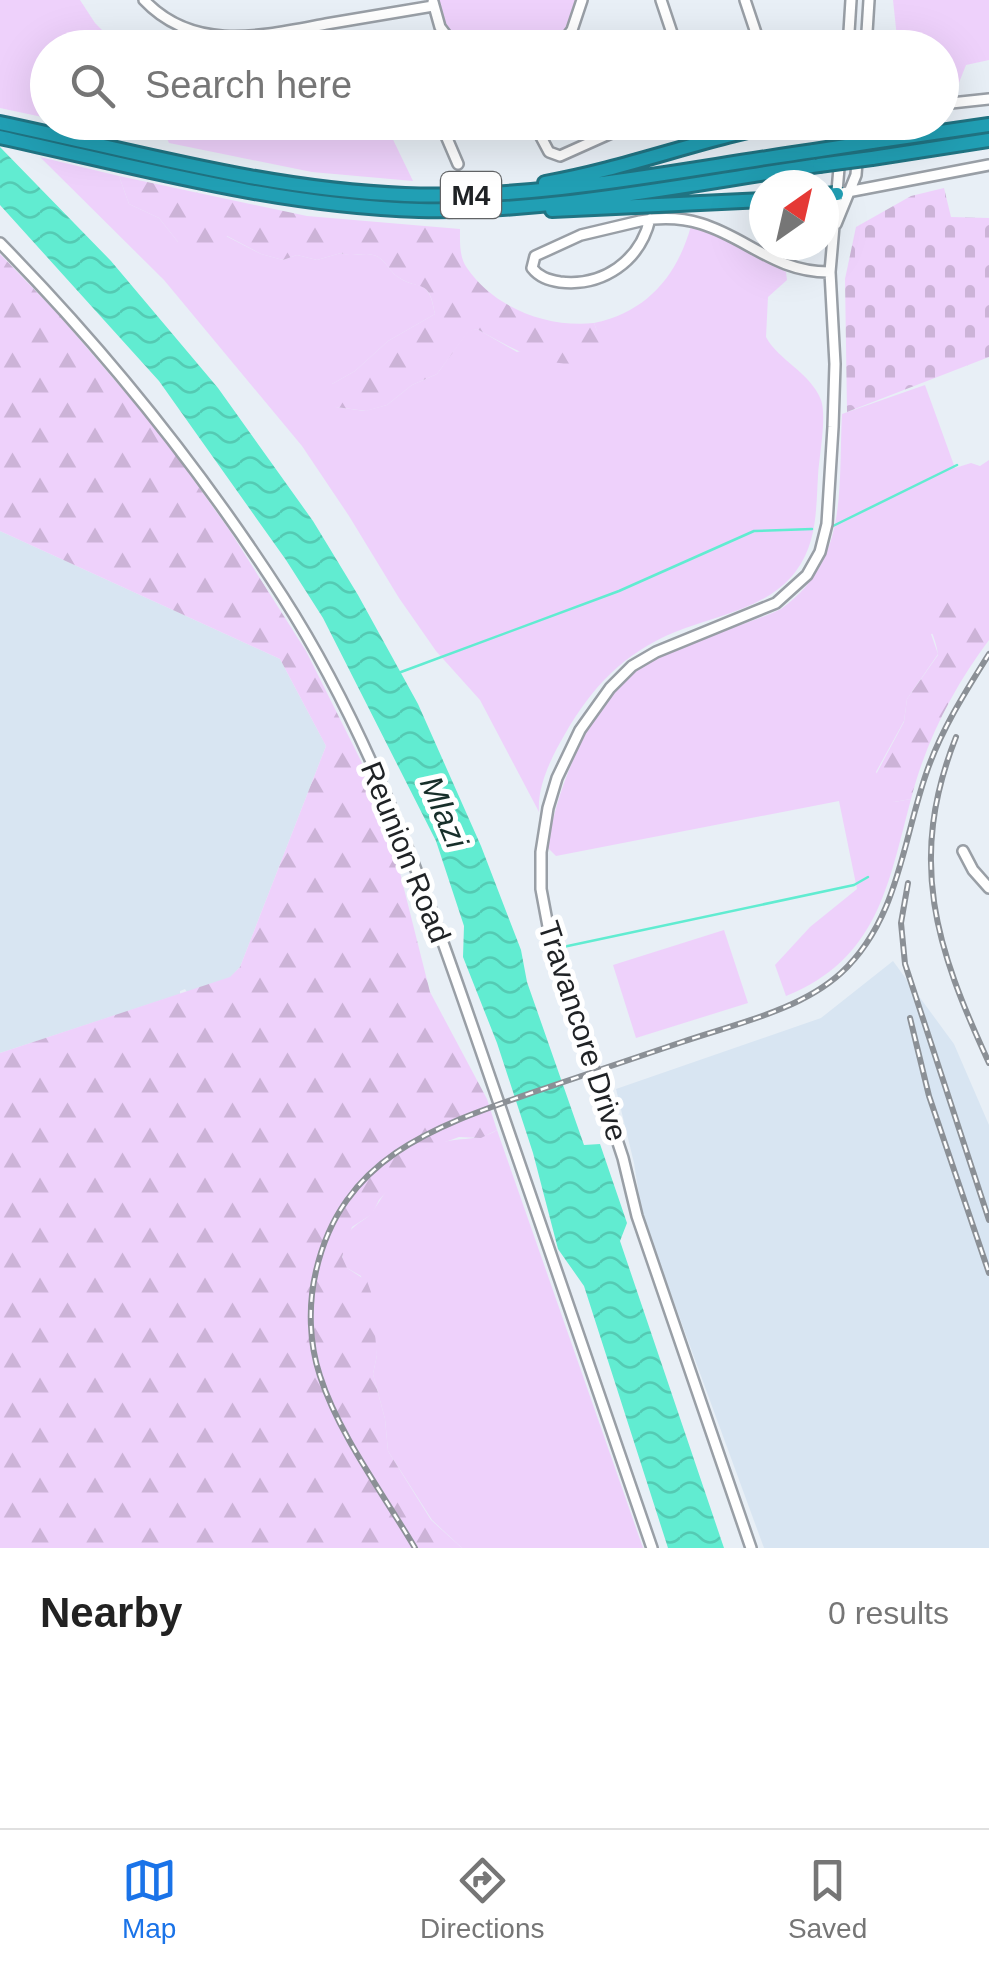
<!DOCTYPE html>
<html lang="en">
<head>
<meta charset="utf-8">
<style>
	:root { --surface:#fff; --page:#f6f6f6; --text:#222; --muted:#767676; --line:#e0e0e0; --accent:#1a73e8 }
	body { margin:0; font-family:Helvetica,sans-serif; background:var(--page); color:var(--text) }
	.compass { position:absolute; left:749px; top:170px; width:90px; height:90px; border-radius:50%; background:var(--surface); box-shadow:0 10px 40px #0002; rotate:34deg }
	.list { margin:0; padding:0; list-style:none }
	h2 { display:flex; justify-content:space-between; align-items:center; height:130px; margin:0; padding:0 40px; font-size:42px }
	h2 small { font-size:32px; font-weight:400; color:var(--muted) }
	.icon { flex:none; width:55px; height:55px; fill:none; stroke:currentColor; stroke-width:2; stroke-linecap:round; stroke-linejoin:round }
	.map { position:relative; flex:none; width:989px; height:1548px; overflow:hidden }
	.search { position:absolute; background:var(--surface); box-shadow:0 10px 40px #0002; left:30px; right:30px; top:30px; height:110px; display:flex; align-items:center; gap:25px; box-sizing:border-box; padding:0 35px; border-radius:55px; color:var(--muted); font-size:38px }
	.sheet { height:280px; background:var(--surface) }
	nav { display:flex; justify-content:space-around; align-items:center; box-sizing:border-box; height:140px; border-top:2px solid var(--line); background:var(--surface); font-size:28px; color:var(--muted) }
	nav a { display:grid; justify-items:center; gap:5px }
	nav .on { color:var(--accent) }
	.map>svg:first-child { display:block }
	.built { fill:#d8e5f2 }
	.green { fill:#eed1fb }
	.forest { fill:url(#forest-firs) }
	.cemetery { fill:url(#cemetery-stones) }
	.water { fill:url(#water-waves) }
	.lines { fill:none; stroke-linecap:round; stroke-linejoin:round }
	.stream { stroke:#61ecd1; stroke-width:2.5 }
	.minor-casing { stroke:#999fa6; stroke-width:14 }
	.highway-casing { stroke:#207382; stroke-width:18 }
	.minor { stroke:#fff; stroke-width:9 }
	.highway { stroke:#219fb4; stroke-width:12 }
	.rail-casing { stroke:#8b9096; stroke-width:6 }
	.rail { stroke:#fff; stroke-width:2.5; stroke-dasharray:8; stroke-linecap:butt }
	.highway-bridge-casing { stroke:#207382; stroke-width:18; stroke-linecap:butt }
	.highway-bridge { stroke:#219fb4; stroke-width:12 }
	.labels { text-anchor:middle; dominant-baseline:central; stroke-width:10; stroke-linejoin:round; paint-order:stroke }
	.shield { fill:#fff; stroke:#626466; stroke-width:2.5 }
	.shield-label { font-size:28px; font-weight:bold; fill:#1f2225 }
	.street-label { font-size:30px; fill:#1f2225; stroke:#fff }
	.water-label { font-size:32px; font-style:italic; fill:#172f2a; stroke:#fff }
</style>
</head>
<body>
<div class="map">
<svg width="989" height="1548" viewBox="0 0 989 1548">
	<defs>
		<pattern id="forest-firs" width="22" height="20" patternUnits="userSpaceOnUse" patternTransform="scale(2.5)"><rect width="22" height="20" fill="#eed1fb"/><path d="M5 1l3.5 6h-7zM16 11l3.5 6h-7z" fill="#ccb3d7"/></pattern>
		<pattern id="cemetery-stones" width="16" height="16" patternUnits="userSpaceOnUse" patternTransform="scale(2.5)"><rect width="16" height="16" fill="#eed1fb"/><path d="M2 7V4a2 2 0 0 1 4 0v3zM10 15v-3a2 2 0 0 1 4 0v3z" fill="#ccb3d7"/></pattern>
		<pattern id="water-waves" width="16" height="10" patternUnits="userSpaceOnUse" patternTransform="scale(2.5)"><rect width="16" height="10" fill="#61ecd1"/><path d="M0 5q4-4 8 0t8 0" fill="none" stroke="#54cab3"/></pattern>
	</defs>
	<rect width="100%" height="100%" fill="#e8eff6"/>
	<path class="built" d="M0,531L280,659L326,746L240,967L230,978L187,992L185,989L180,991V994L0,1053Z
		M893,961L954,1044L989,1125V1548H764L642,1215L634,1163L616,1089L821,1018Z"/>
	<path class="green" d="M0,0H80L95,23L119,47L48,48L47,80L40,73L33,83L47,96V118L0,108Z
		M436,0H576L568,28L551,48L462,47L444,26Z
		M893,0H989V60L966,65L958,85L942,83V48L898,47Z
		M160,123H385L413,181L312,172L169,143Z
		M40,157L119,176L129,204L159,218L178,242L226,236L261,254L283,260L297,255L317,260L341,253C354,258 362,252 373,255C384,257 389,271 398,277C420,292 428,275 435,314L388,341L355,371L332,384L336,407L365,411L387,405L412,385L437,374L468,331L477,329L517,352L597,331L594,323C647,312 677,276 691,226L722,237L786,272L787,280L768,297L766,337C778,360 811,373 821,400C827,417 819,457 818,476C816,510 817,543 796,571C769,608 715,616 675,632C624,653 592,687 565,734C552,756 537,786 539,812L480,700L436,651L399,598L349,516L302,446L164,280Z
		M925,385L955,468L971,463L980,466L989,460V628L931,634L938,654L907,699L904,721L876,772L894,802L911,799C888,885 878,959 786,996L775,965L810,927L857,889L839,801L556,856L547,847C558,785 592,694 650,660C690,637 739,629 781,609C849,560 838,490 842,414Z
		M724,930L748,1003L636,1038L613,965Z
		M497,1130L643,1548H462L432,1520L388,1451L385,1419L373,1374L377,1355L361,1276L347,1268L342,1261C343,1250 344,1240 350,1231C356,1223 368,1219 373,1211C388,1189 406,1158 430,1147C455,1135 477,1143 497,1130Z"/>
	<path class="forest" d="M119,176L307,216L460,229C460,242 459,257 467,268C494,308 548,328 594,323L597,331L611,341V358C555,373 525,356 477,329L468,332L437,374L412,385L387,405L366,411L336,407L327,395L332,384L355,371L388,341L435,314C429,276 420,292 398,277C389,271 384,257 373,255C362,252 353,258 341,253L317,260L297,255L283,260L261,254L227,236L223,248L198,254L178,242L159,218L129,204Z
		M0,254L57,313L161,434L230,531L306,651L367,773L396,857L430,992L487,1099L497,1130L481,1138L459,1137L426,1149L379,1200L372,1214L352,1227L342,1257L347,1268L367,1281L371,1292L377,1355L373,1374L385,1419L388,1451L431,1520L462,1548H0V1053L230,977L240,967L326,746L280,659L0,531Z
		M938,588L989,628V640C953,688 926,741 911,799L894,802L877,793L873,780L904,722L907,699L938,655C936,631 916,612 931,589Z"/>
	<path class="cemetery" d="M944,188L951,217L989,218V357L847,412L845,279L856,227L911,196Z"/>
	<path class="water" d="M0,147L111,261L218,388L313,521L358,595L418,704L481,846L521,950L527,982L584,1145L600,1144L627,1223L620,1241L724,1548H668L584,1286L558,1249L533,1153L497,1043L463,957L464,926L436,841L323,618L286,560L159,381L0,205Z"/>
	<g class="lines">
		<path class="stream" d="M833,526L957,465
			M401,672L619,591L754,531L812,529
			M563,947L854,885L868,877"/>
		<g class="minor-casing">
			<path id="minor" d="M144,0C194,53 262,36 326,24C362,18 397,12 433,6
				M661,0L677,48
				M745,0L761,48
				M433,2L440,27L456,48
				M558,48L572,30L582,0
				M848,48L851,0
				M866,48L869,0
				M942,104L989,99
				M440,122L458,164
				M533,122L549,152L560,156L636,122
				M837,194L989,165
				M650,219C640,261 603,287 560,282C548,280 539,277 532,268L535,256L581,235L640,221C728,205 755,273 830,272
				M836,224L856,175L860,122
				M0,243C107,352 200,468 283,597C373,737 428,898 482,1054C540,1218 596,1383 652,1548
				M963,851L973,870L989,888
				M751,1548L637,1216L623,1158L550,937L541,889V852L548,808L557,778L580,730L610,688L632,666L656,652L776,603L807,575L820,552L827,524L833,427L835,364L830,272L843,122"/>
		</g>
		<g class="highway-casing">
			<path id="highway" d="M0,123C134,151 268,190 405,195C543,200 678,170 814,151
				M0,137C138,167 277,206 419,210C552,213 687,184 819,165
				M872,142L989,125
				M872,158L989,140
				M545,183C629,168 706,137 790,122
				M824,195L837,194
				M552,210L764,200"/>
		</g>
		<use href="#minor" class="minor"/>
		<use href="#highway" class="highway"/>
		<g class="rail-casing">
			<path id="rail" d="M956,737C907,861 936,948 989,1063
				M908,883L901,923L905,964L989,1220
				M910,1018L929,1096L989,1273
				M415,1548C384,1495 339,1435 320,1376C309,1343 308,1305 316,1271C342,1158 433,1127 531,1093C581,1076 632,1059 682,1042C734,1024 799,1011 841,973C898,920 902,844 926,774C940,732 965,692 989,654"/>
		</g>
		<use href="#rail" class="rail"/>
		<g class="highway-bridge-casing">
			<path id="highway-bridge" d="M814,151L872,142
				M819,165L872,158"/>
		</g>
		<use href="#highway-bridge" class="highway-bridge"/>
	</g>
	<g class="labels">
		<rect class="shield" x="441" y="172" width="60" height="46" rx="8"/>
		<g class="shield-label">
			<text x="471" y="195">M4</text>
		</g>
		<g class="street-label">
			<text transform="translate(406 852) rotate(68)">Reunion Road</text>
			<text transform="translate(583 1031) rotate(72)">Travancore Drive</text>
		</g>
		<g class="water-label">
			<text transform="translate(444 812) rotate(67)">Mlazi</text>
		</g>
	</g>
</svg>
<svg class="compass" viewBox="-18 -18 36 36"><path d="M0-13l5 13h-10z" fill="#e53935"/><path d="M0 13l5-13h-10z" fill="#767676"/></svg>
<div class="search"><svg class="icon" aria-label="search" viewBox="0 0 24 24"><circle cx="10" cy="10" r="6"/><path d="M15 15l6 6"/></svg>Search here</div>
</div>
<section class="sheet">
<h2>Nearby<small>0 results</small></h2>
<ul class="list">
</ul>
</section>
<nav>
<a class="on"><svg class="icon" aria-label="map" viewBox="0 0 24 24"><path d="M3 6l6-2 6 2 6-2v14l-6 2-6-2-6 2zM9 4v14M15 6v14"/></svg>Map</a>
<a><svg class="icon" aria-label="directions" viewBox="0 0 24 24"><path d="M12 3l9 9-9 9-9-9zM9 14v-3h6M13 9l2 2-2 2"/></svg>Directions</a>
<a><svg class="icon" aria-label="saved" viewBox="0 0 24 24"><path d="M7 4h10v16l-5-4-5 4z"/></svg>Saved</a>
</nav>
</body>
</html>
